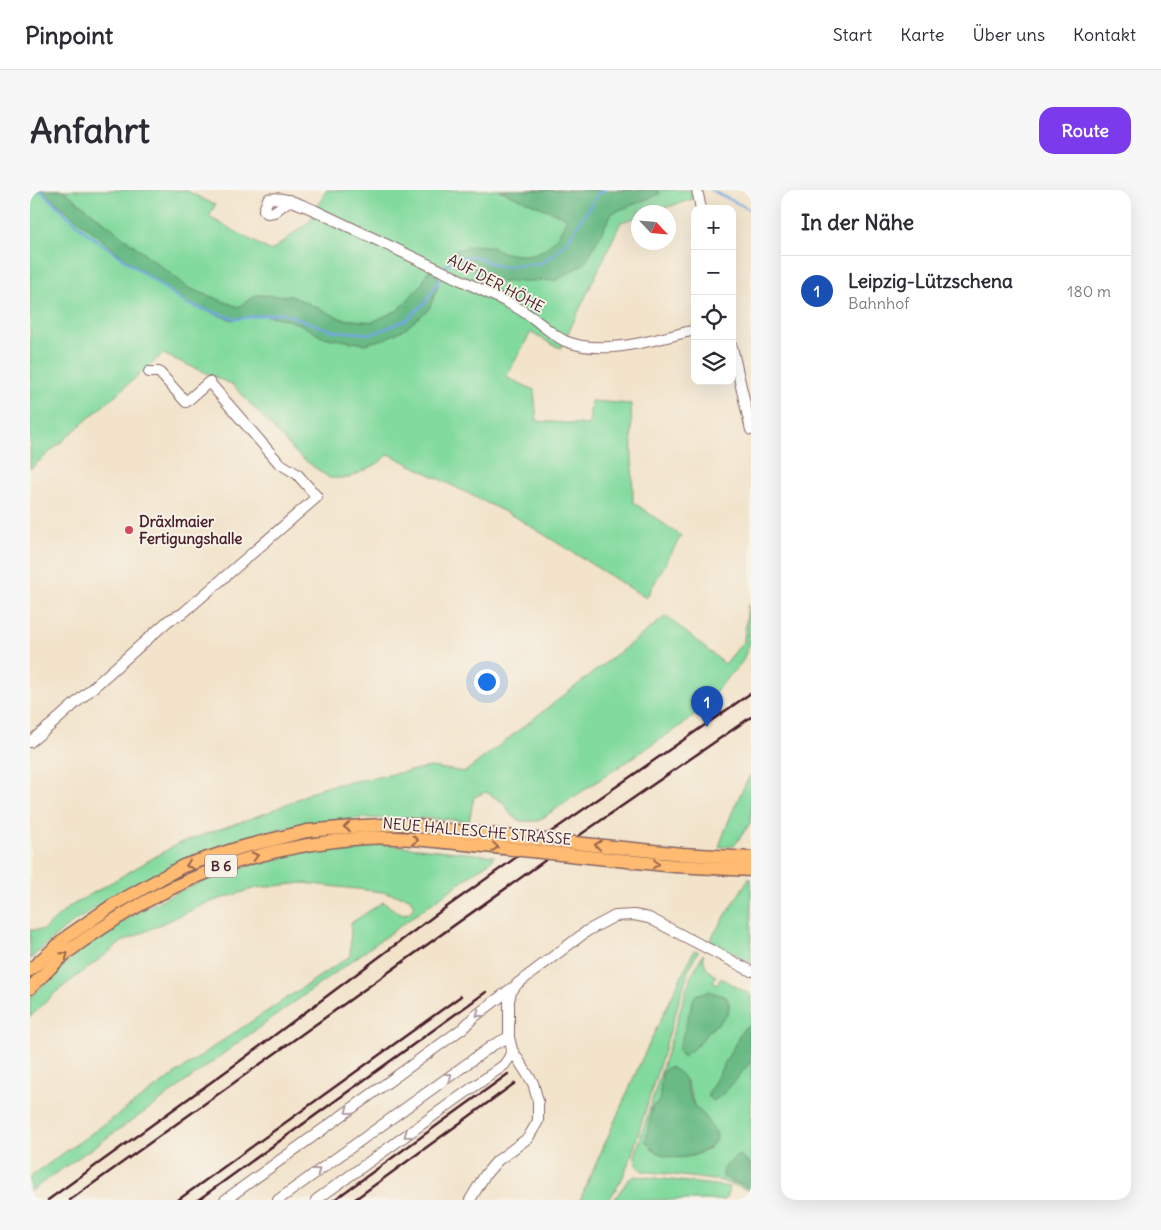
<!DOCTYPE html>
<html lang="de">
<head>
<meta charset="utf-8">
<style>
	:root { --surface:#fff; --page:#f7f7f7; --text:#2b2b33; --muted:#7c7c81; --line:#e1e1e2; --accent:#7c3aed }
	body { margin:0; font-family:Delius,sans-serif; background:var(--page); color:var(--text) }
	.controls { position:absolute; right:15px; top:15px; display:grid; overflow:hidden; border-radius:10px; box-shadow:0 5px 20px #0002 }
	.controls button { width:45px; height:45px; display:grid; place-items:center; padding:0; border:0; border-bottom:1px solid var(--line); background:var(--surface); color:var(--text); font:25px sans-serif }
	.compass { position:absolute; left:601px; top:15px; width:45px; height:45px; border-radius:50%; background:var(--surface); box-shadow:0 5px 20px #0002; rotate:116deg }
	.you { position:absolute; left:456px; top:491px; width:18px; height:18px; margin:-12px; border:4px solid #fff; border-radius:50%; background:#1a73e8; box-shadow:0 0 0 8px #1a73e833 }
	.badge { display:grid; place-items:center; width:32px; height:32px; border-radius:50%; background:var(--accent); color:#fff; font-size:16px; font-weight:700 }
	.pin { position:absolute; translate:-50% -41px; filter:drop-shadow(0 1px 2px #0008) }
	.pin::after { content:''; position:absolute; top:26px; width:18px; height:15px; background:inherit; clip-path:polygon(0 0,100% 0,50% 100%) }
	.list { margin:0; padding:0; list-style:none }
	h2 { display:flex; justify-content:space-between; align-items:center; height:65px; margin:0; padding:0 20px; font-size:21px }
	h2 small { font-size:16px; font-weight:400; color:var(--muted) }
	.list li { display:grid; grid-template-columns:32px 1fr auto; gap:15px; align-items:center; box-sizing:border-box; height:70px; padding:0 20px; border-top:1px solid var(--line) }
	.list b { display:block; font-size:19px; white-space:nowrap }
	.list p { margin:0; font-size:16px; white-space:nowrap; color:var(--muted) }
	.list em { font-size:16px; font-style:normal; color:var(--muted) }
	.icon { flex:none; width:28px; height:28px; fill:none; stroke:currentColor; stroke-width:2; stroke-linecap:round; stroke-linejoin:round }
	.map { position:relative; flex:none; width:721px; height:1010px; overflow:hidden; border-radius:15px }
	header { display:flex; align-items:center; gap:30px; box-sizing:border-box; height:70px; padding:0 25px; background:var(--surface); border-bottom:1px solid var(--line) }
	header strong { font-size:24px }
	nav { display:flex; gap:28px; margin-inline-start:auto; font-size:18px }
	.intro { display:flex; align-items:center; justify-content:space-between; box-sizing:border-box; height:120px; padding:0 30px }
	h1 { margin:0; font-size:35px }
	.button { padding:12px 22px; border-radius:15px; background:var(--accent); color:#fff; font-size:18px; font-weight:700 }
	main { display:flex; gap:30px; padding:0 30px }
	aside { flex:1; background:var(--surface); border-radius:15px; box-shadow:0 5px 20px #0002 }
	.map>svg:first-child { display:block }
	.green { fill:#82da9e; stroke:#667c64; fill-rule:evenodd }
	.forest { fill:#69ba85; stroke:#5a6c58 }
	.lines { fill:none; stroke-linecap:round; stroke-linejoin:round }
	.stream { stroke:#75a7e1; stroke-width:2.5 }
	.minor-casing { stroke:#856463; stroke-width:12 }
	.major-casing { stroke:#856463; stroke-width:15 }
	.minor { stroke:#fff; stroke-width:10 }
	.major { stroke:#ffbb71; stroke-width:12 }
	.rail { stroke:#4a1f2b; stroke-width:2.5 }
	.major-bridge-casing { stroke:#856463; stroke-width:15; stroke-linecap:butt }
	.major-bridge { stroke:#ffbb71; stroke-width:12 }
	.oneway { stroke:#9b654a }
	.oneway2 { stroke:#ae9aa0 }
	.poi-dot { fill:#d1495b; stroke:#f7f3e8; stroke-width:2 }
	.labels { text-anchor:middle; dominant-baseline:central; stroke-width:4; stroke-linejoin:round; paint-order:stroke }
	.shield { fill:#f7f3e8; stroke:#7e5f64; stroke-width:1 }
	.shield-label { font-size:14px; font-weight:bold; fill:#4a1f2b }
	.street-label { font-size:15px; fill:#4a1f2b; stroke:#f7f3e8 }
	.poi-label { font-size:15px; font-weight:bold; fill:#4a1f2b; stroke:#f7f3e8; text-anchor:start }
</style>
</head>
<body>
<header>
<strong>Pinpoint</strong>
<nav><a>Start</a><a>Karte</a><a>Über uns</a><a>Kontakt</a></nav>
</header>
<div class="intro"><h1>Anfahrt</h1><a class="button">Route</a></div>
<main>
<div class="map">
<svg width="721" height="1010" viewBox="0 0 721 1010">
	<rect width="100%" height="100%" fill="#f7f3e8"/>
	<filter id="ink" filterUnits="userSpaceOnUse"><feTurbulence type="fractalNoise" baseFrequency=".02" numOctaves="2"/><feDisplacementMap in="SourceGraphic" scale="10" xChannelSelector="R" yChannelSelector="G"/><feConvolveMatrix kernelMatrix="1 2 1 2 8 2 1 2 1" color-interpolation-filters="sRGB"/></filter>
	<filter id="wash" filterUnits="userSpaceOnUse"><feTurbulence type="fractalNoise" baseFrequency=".0096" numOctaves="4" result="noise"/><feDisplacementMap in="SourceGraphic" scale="20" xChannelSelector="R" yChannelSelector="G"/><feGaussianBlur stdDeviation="1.12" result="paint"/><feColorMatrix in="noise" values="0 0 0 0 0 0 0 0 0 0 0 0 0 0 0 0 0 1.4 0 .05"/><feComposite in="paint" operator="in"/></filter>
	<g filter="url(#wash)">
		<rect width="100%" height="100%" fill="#f2e3ca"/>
		<path class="green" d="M0,0H155L185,15L179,27L241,61L280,31L296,0H660L663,9L621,22H608V27L591,32L531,158L523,155L501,142L476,187L504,200L507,231L559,235L561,211L601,214L603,312L651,346L616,408L489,329L359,264L347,274L319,288H299L268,265L203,195L133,164L0,279Z
			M718,414L720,453L712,472L665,524L656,532L508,631H491L481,625L474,613L456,602L444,607L439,631L412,629L331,628L247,639L166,664L80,708L35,738L0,769V740H13L39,717L147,654L239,622L293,597L401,577L435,582L636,426L695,474L714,451Z
			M721,584V632L704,656L689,657C698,631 708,607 721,584Z
			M350,654L464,666L462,670L209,852L126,914L0,1001V987L186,855L320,766L321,733L353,712L370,724L379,723L384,717L380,708L353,702L273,693L226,698L177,713L92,752L26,802L0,827V809L5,803C20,789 34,774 50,761C115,709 203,674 285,660C306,657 328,656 350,654Z
			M719,688H721V773L680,750Z
			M664,760L668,761L659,779L602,964L592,989L579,1010H550L612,869Z
			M673,764C674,774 676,781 686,786L683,791L687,794L691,788L721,805V835L678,907L681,910H685L721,871V975L709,965L700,991L721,998V1001L692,991L613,981C607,978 605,974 605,966L660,788ZM696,807C706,824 687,833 677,843C674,846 672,850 669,854ZM657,891L664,916L676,927L681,938V957C662,970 642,970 621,959L622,917Z
			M605,986L616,987L700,997L695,1010H584L598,990Z"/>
		<path class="forest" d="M11,0H33L159,98L208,117L226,105L262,106L312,129L342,132L368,120L392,94L398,81H408V96L399,119L375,139L354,149L334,154L292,147L270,134L246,127L230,125L202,130L157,114L98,71Z
			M469,0H627L630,4L582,23L555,73L527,90L470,92L427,72L424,62C433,56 451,54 462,57C468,59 474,64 480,64C512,69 525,55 537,28Z
			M679,801L696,807L699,813L698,824L676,844L669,854L653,867L648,861L664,808L666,805Z
			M721,835V871C713,880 693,909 682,911L678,907V904L712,841L715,837Z
			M640,877C662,888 654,898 664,915C666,919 671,922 675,926C679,932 680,937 686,942L687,949C671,971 632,976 616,951L622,917L629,912L632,884L636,878Z
			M709,965L721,975V998L693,987C692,976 701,971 709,965Z"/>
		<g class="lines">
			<path class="stream" d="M10,0L57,43L157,114L205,129L252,123L303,141L342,144L376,130L395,113L410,89
				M681,0L721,20
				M416,77L423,68L444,66L470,77L512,73L536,53L569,2L576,0"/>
		</g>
	</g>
	<g filter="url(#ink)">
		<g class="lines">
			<g class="minor-casing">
				<path id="minor" d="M667,0L671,19
					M260,10L244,22L237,23L234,20L238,9C254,6 269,14 284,20L477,112C483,116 489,118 494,122C508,130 520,144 535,151C573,167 627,149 665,140
					M702,157L721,240
					M0,552L21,535L139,430L152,424L287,307L267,284L249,273L179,192L156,212L129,182H119
					M195,1010L433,838L444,827L482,798
					M248,1010L463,855L479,847
					M286,1010L474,875L479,868L482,860
					M440,1010L455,985L467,971L498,948L508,931V911L503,893L482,860L479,847V811L481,802L487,794L557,741L585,726L604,725L619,728L721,781"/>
			</g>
			<g class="major-casing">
				<path id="major" d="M0,780L38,746L83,715L153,676L212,657L277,641L333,636L373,634L418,640
					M0,798C11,788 21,776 33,766C49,752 68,741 86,729C166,679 241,655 336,648C362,646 390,650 416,652"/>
			</g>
			<use href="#minor" class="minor"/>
			<use href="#major" class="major"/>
			<path class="rail" d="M518,644L721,503
				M547,647L721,527
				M18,1010L202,877L404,726L488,666
				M40,1010L517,669
				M148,1010L431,806
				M168,1010L456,802
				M304,1010L478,884
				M324,1010L485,893"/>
			<g class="major-bridge-casing">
				<path id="major-bridge" d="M418,640L652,664L721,668
					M416,652L645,676L721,680"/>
			</g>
			<use href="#major-bridge" class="major-bridge"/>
		</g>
		<defs><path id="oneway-chevron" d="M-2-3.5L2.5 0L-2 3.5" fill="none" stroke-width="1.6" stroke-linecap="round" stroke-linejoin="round" transform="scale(1.25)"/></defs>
		<g class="oneway">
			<use href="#oneway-chevron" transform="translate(317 637) rotate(175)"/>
			<use href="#oneway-chevron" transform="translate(385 650) rotate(3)"/>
			<use href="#oneway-chevron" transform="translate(568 655) rotate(-174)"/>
			<use href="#oneway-chevron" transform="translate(465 657) rotate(6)"/>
			<use href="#oneway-chevron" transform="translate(225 666) rotate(-14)"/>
			<use href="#oneway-chevron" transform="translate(626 674) rotate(6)"/>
			<use href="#oneway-chevron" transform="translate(159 675) rotate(160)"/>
			<use href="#oneway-chevron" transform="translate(35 765) rotate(-39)"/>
		</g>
		<g class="oneway2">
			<use href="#oneway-chevron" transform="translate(449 824) rotate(143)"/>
			<use href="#oneway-chevron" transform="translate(419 886) rotate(-36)"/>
			<use href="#oneway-chevron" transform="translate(318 921) rotate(144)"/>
			<use href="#oneway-chevron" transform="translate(377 945) rotate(144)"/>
			<use href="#oneway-chevron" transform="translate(287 981) rotate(-36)"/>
		</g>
	</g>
	<circle class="poi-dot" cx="99" cy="340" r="5"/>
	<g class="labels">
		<rect class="shield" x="175" y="664.5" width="32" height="23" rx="4"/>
		<g class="shield-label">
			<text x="191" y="676">B 6</text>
		</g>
		<g class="street-label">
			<text transform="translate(466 93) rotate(28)">AUF DER HÖHE</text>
			<text transform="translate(447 641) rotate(5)">NEUE HALLESCHE STRASSE</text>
		</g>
		<g class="poi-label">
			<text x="109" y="331">Dräxlmaier<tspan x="109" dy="17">Fertigungshalle</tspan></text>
		</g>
	</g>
</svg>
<div class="controls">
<button>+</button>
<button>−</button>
<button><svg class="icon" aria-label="locate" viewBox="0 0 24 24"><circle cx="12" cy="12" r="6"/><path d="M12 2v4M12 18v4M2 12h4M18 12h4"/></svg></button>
<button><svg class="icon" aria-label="layers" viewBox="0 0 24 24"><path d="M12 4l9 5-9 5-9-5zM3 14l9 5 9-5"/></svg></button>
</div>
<svg class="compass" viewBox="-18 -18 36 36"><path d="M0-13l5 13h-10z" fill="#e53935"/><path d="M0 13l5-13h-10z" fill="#7c7c81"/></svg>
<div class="you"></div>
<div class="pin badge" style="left:677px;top:537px;background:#1a4fb4">1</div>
</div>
<aside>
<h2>In der Nähe<small></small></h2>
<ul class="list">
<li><span class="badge" style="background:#1a4fb4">1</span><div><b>Leipzig-Lützschena</b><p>Bahnhof</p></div><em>180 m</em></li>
</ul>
</aside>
</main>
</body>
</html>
